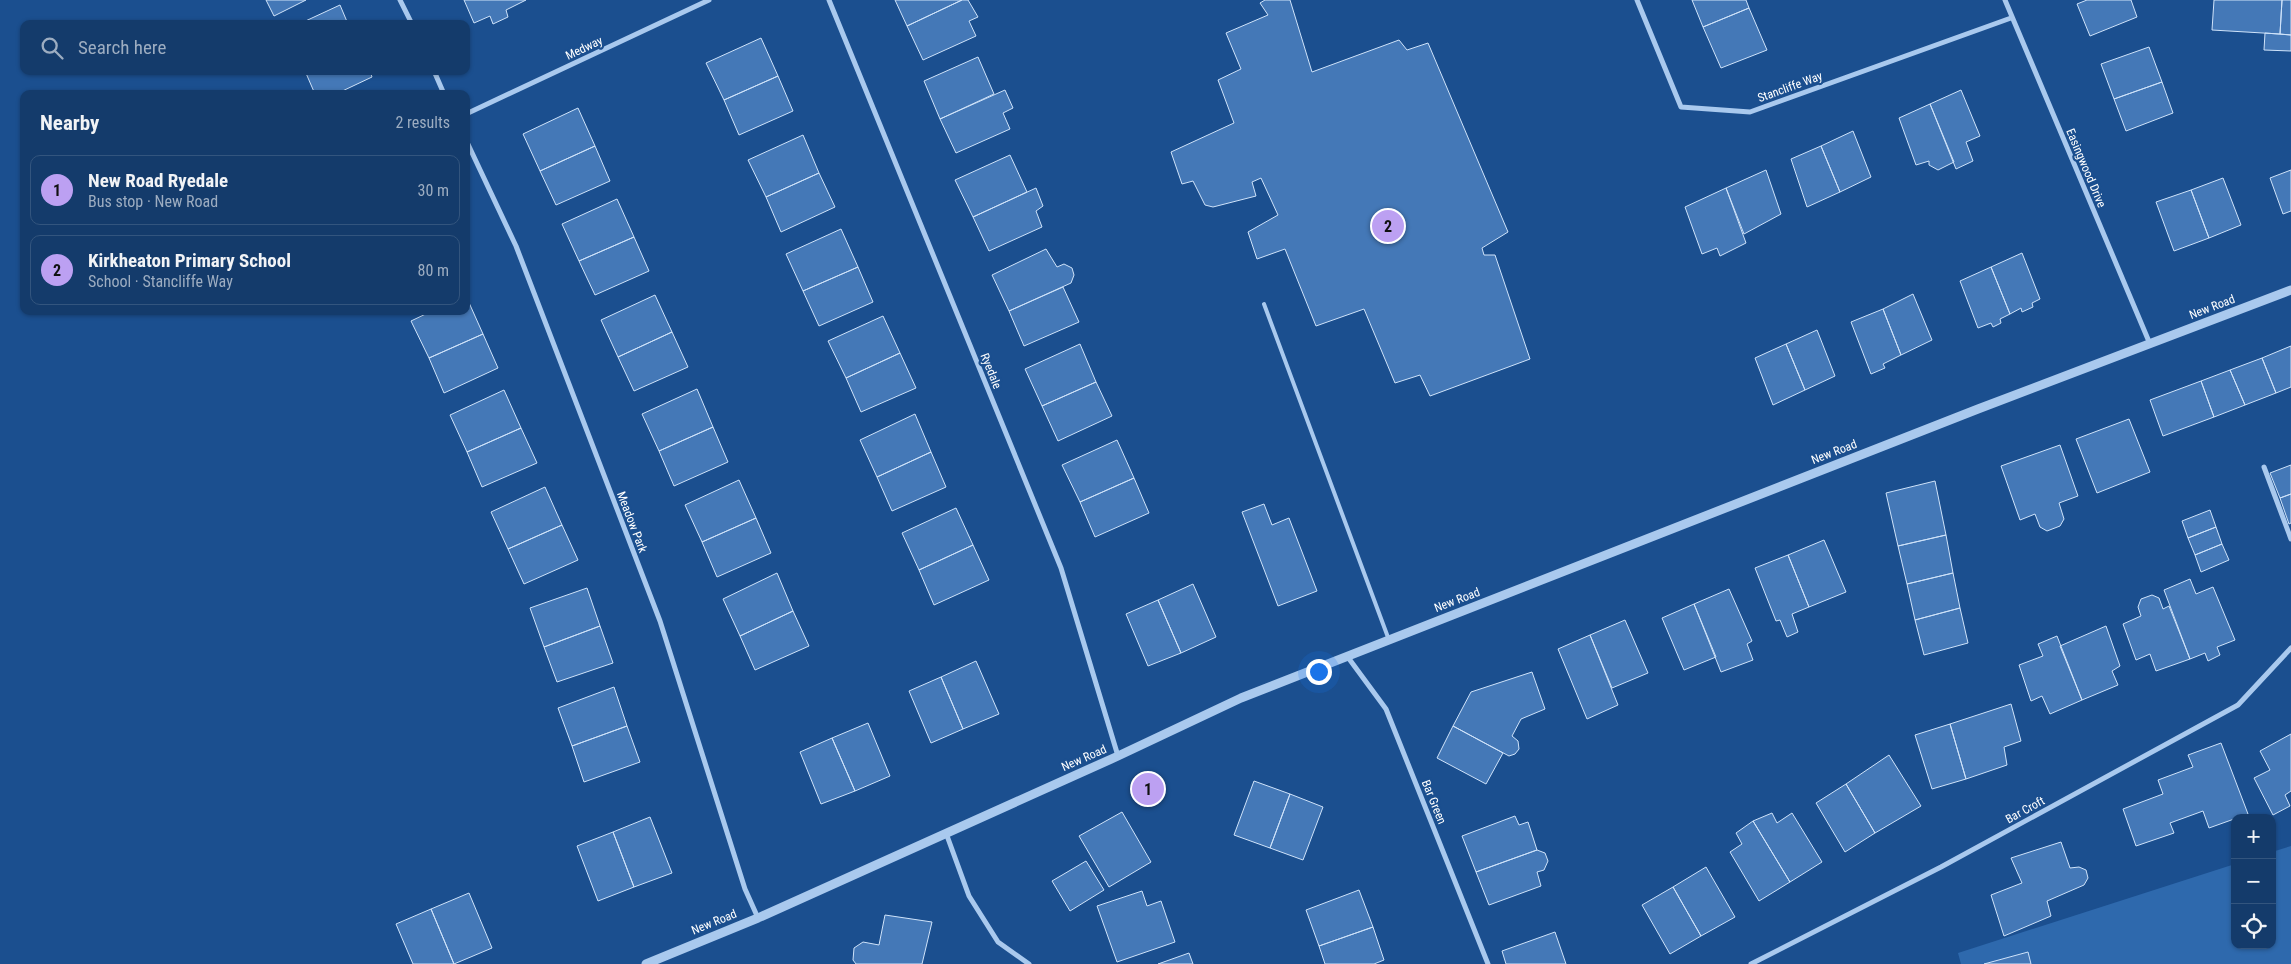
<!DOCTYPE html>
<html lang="en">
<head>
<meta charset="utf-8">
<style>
	:root { --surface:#143b6b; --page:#1d4271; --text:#f1f3f6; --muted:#9dadc1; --line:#33557e; --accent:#bca0f2 }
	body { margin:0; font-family:"Roboto Condensed",sans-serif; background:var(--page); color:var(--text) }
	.controls { position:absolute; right:15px; bottom:15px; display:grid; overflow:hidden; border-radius:10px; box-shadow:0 1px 4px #0004 }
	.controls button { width:45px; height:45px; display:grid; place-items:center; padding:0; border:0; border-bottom:1px solid var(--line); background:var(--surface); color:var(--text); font:25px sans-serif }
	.you { position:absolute; left:1318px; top:671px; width:18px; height:18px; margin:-12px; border:4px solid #fff; border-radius:50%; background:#1a73e8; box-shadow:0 0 0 8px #1a73e833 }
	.badge { display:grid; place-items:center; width:32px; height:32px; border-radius:50%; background:var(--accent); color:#111; font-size:16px; font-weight:700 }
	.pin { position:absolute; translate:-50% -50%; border:2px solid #fff; box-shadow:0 1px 5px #0006 }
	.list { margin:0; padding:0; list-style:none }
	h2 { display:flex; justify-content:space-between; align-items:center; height:65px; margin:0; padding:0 20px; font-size:21px }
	h2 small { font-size:16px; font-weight:400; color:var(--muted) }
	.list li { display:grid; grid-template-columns:32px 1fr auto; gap:15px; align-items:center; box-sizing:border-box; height:70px; margin:0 10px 10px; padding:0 10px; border:1px solid var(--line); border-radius:10px }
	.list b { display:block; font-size:19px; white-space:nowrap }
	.list p { margin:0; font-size:16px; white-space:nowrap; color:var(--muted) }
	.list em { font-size:16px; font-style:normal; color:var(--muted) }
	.icon { flex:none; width:28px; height:28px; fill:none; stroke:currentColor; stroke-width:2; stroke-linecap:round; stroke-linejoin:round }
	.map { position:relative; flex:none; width:2291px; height:964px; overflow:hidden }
	.search { position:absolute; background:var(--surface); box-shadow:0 1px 4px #0004; left:20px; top:20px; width:450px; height:55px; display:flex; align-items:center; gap:12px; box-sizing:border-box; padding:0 18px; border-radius:10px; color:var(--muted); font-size:19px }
	.panel { position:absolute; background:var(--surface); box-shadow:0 1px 4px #0004; left:20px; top:90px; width:450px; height:225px; border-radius:10px }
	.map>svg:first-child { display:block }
	.green { fill:#2e69ad }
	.building { fill:#4478b7; stroke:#cfe3fa }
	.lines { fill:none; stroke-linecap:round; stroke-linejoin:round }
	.service { stroke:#a9c9ee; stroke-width:4 }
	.minor { stroke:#a9c9ee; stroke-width:5 }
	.tertiary { stroke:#a9c9ee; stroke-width:9 }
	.labels { text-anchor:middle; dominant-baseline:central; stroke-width:4.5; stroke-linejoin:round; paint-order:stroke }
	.street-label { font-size:12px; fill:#fff; stroke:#1b4f8f }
</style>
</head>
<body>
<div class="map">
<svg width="2291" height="964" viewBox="0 0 2291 964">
	<rect width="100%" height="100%" fill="#1b4f8f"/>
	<path class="green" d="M2291,846V964H1961L1958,953L2235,864V945H2272V852Z"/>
	<path class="building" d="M266,0H306L274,16Z
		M464,0H526L506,10L508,17L493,24L490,16L474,23Z
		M895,0H962L907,26Z
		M962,0H968L978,17L969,21L976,36L923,60L907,26Z
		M1265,0H1290L1312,72L1399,40L1407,50L1428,43L1508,232L1482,248L1484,255H1495L1530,359L1430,396L1420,375L1395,383L1364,309L1316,326L1285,249L1257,259L1248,232L1278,215L1261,178L1252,182L1256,196L1213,207L1205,205L1193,181L1182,184L1171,152L1234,123L1218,80L1241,69L1226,33L1268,15L1260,3Z
		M1692,0H1746L1749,8L1703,27Z
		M2087,0H2131L2137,17L2090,36L2077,4Z
		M2214,0H2282L2280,34L2212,30Z
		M2282,0H2291V35L2280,34Z
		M340,5L348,24H299Z
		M1749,8L1767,50L1721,68L1703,27Z
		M2265,33L2291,35V51L2264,50Z
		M761,38L778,76L724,100L706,63Z
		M2149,47L2162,82L2114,99L2101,64Z
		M978,57L994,94L940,119L924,81Z
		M305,71H370L372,77L336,94H315Z
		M778,76L793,111L739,135L724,100Z
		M2162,82L2173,113L2126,131L2114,99Z
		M1005,90L1013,108L1003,113L1010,129L956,153L940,119Z
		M1961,90L1980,136L1966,142L1973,161L1956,169L1930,104Z
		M1930,104L1954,162L1938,170L1929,165V161L1916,165L1899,118Z
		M578,108L595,146L540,171L523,134Z
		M1853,131L1871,177L1840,192L1821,146Z
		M803,135L819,173L766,197L748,160Z
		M595,146L610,181L556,205L540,171Z
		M1821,146L1840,192L1807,207L1791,159Z
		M1010,155L1027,192L973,217L955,180Z
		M1766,170L1781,214L1744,234L1726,188Z
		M2291,170V211L2283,214L2270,178Z
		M819,173L835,207L781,232L766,197Z
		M2223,178L2241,225L2209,238L2191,190Z
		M1036,188L1043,206L1036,211L1042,227L989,251L973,217Z
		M1726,188L1746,243L1720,256L1717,248L1702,254L1685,207Z
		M2191,190L2209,238L2174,251L2156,202Z
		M617,199L634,237L579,261L562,224Z
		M841,229L858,267L803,291L786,254Z
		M634,237L649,271L595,295L579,261Z
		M1046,249L1057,267L1064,264L1072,268L1074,275L1071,283L1009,311L992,275Z
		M2022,253L2040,299L2032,303L2033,307L2022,312L2021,308L2010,314L1991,267Z
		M858,267L873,302L819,326L803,291Z
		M1991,267L2010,314L2000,319L2001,323L1993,327L1991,323L1978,328L1960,281Z
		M1063,287L1079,322L1024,346L1009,311Z
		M1913,294L1932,340L1901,355L1883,309Z
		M655,295L672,332L618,357L601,320Z
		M466,296L483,334L429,358L411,321L432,311H466Z
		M1883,309L1901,355L1883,364L1885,368L1871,374L1851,322Z
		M883,316L900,353L846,378L828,341Z
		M1817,330L1835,376L1805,390L1786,344Z
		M672,332L688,367L634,391L618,357Z
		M483,334L498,368L444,393L429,358Z
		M1080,344L1096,382L1042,406L1025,369Z
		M1786,344L1805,390L1773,405L1755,358Z
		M2291,346V387L2276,393L2262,358Z
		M900,353L916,388L861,412L846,378Z
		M2262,358L2276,393L2245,405L2230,370Z
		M2230,370L2245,405L2214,417L2201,381Z
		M2201,381L2214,417L2163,436L2150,400Z
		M1096,382L1112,416L1058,441L1042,406Z
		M697,389L713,427L659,451L642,414Z
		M504,390L521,428L467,452L450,415Z
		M915,414L931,452L877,477L860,440Z
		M2129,419L2150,472L2097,493L2076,439Z
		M713,427L728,462L674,486L659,451Z
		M521,428L537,463L482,487L467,452Z
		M1117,440L1134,478L1080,502L1062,465Z
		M2060,445L2078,496L2059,503L2064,519L2060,526L2047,531L2040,527L2035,514L2020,520L2001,466Z
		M931,452L946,487L892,511L877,477Z
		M2291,465V494L2280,498L2270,473Z
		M1134,478L1149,513L1095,537L1080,502Z
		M739,480L756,518L702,542L685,505Z
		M1935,481L1946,535L1898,546L1886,493Z
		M545,487L562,525L508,549L491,512Z
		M2291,494V523L2289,524L2280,498Z
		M1264,504L1272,525L1289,518L1317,591L1278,606L1242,512Z
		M956,508L973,545L919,570L902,533Z
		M2210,510L2216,527L2188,538L2182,521Z
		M756,518L771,553L717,577L702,542Z
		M562,525L578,560L524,584L508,549Z
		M2216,527L2222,544L2195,555L2188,538Z
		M1946,535L1953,573L1907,584L1898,546Z
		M1824,540L1846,592L1809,607L1788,555Z
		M2222,544L2229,560L2201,572L2195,555Z
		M973,545L989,580L934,605L919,570Z
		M1788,555L1809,607L1792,614L1798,632L1787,637L1780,620L1776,621L1755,568Z
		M777,573L793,611L740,636L723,599Z
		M1953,573L1960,608L1915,620L1907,584Z
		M2190,579L2196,594L2213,587L2235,640L2217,647L2220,655L2208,661L2205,653L2190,659L2164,590Z
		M1193,584L1216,637L1181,653L1158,600Z
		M587,588L600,626L544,647L530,608Z
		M1729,589L1752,641L1747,644L1753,660L1721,672L1694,604Z
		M2152,595L2159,598L2163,609L2169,606L2190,659L2156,671L2150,654L2136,660L2123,624L2141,616L2138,607L2141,599Z
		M1158,600L1181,653L1148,666L1126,614Z
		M1694,604L1716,657L1684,670L1662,618Z
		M1960,608L1968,643L1924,655L1915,620Z
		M793,611L809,646L755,670L740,636Z
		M1625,620L1648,673L1612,688L1590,635Z
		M600,626L613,663L557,682L544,647Z
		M2106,626L2120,666L2112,671L2118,685L2082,700L2060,646Z
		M1590,635L1618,705L1587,719L1558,649Z
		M2057,636L2082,700L2050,714L2042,696L2031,701L2019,665L2043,656L2038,644Z
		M976,661L999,714L963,729L941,677Z
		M1532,672L1545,709L1521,719L1512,736L1518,741L1519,749L1515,754L1509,756L1453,726L1471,692Z
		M941,677L963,729L931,743L909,691Z
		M614,687L627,726L572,746L558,708Z
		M2011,704L2021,741L2004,747L2007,765L1966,779L1950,724Z
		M868,723L890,776L855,791L832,738Z
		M1950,724L1966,779L1932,789L1915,735Z
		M627,726L640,762L584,782L572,746Z
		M1453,726L1503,753L1486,784L1437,758Z
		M2291,734V791L2285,795L2290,806L2273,815L2254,778L2270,770L2260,751Z
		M832,738L855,791L821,804L800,752Z
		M2221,743L2248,814L2209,828L2203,811L2170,823L2174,833L2136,846L2123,809L2163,794L2158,780L2193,767L2188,755Z
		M1889,755L1921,806L1875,833L1846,784Z
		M1254,781L1290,794L1270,848L1234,835Z
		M1846,784L1875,833L1845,852L1816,803Z
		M1290,794L1323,807L1303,860L1270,848Z
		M1122,812L1151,862L1109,887L1079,836Z
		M1772,813L1777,823L1792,813L1822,862L1790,882L1753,821Z
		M1515,816L1519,825L1528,822L1537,850L1476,872L1462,836Z
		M650,817L672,873L634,887L613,832Z
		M1753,821L1790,882L1759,901L1730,852L1742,844L1736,833Z
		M613,832L634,887L598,901L577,846Z
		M2061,842L2070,868L2079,867L2086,870L2088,878L2084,885L2047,901L2051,916L2004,936L1991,895L2022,883L2011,858Z
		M1537,850L1545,853L1548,861L1544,870L1537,872L1541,886L1489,905L1476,872Z
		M1086,861L1104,890L1070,911L1052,881Z
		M1706,867L1735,917L1701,936L1673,887Z
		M1673,887L1701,936L1670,954L1642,905Z
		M1359,890L1373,927L1319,946L1306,910Z
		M1142,891L1147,906L1161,901L1175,942L1117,962L1097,906Z
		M469,893L492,948L454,964L431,909Z
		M431,909L454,964H413L396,924Z
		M885,915L932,922L922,964H856L853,960L854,948L863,942L879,945Z
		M1373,927L1384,960L1374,964H1325L1319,946Z
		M1555,932L1566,964H1506L1502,951Z
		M2028,952L2031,964H1984Z
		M1189,953L1193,964H1158Z"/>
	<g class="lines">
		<path class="service" d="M1264,304L1389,640"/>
		<path class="minor" d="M400,0L412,24
			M829,0L1061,568L1118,756
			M1637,0L1681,107L1750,112L2011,18
			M2005,0L2150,344
			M434,71L444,94
			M466,114L709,0
			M466,140L516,246L660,621L745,889L758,918
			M2264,467L2291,539
			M1347,656L1386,709L1488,964
			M946,833L969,896L998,942L1029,964
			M1751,964L1941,867L2238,705L2291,648"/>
		<path class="tertiary" d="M646,964L758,918L1118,756L1241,698L1978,409L2291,290"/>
	</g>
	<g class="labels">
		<g class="street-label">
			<text transform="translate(584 48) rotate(-25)">Medway</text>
			<text transform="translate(1790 87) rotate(-20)">Stancliffe Way</text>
			<text transform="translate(2086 168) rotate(67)">Easingwood Drive</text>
			<text transform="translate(2212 307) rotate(-21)">New Road</text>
			<text transform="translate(991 371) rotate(68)">Ryedale</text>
			<text transform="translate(1834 452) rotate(-21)">New Road</text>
			<text transform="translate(632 522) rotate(69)">Meadow Park</text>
			<text transform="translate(1457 600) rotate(-21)">New Road</text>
			<text transform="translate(1084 758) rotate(-24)">New Road</text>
			<text transform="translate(1434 802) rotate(68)">Bar Green</text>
			<text transform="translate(2025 810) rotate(-29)">Bar Croft</text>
			<text transform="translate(714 922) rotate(-22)">New Road</text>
		</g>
	</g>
</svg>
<div class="controls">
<button>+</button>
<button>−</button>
<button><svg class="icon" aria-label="locate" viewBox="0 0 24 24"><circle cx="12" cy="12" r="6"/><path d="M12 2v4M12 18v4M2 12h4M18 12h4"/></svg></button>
</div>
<div class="you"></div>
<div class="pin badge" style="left:1148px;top:789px">1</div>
<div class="pin badge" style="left:1388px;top:226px">2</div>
<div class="search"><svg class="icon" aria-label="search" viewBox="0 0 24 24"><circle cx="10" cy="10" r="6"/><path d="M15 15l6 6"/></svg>Search here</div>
<section class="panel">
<h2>Nearby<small>2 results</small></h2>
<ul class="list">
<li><span class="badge">1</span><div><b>New Road Ryedale</b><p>Bus stop · New Road</p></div><em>30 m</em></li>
<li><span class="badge">2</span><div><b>Kirkheaton Primary School</b><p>School · Stancliffe Way</p></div><em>80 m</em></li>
</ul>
</section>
</div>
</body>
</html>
